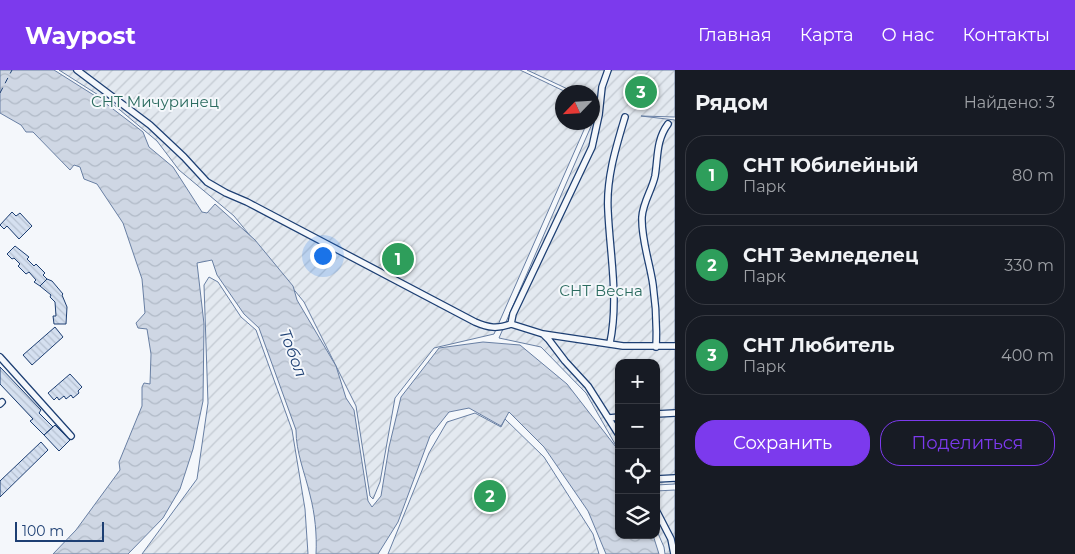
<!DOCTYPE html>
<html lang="ru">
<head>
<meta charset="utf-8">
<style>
	:root { --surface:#171b24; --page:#242831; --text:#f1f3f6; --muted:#9ea1a6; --line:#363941; --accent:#7c3aed }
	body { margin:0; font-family:Montserrat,sans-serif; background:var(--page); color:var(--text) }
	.controls { position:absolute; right:15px; bottom:15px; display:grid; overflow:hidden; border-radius:10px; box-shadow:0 1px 4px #0004 }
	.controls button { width:45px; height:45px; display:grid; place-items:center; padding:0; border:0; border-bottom:1px solid var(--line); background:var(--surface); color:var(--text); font:25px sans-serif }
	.compass { position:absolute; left:555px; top:15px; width:45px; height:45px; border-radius:50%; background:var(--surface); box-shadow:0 1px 4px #0004; rotate:245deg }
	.scale { position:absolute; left:15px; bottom:12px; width:89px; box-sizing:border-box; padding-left:5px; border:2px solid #1d3f73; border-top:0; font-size:14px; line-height:18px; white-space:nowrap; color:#1d3f73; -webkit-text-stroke:4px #f4f7fb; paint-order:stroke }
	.you { position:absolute; left:322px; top:185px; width:18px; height:18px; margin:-12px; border:4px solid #fff; border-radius:50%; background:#1a73e8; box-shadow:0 0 0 8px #1a73e833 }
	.badge { display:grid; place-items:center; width:32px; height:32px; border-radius:50%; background:var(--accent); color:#fff; font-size:16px; font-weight:700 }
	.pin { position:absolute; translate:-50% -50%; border:2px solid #fff; box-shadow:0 1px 5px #0006 }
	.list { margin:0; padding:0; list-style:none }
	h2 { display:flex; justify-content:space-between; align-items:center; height:65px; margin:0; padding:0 20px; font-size:21px }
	h2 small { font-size:16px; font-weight:400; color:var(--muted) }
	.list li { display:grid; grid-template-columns:32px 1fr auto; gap:15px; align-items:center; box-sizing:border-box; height:80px; margin:0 10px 10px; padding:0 10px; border:1px solid var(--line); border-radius:20px }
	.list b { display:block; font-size:19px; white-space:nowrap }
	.list p { margin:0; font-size:16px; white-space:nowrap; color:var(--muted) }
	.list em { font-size:16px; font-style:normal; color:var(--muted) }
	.actions { display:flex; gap:10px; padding:15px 20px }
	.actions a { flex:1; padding:11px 0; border:1px solid var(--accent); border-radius:20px; text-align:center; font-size:18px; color:var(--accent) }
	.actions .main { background:var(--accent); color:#fff }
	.icon { flex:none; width:28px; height:28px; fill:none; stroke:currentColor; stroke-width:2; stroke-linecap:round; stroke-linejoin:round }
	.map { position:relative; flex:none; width:675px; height:484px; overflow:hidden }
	header { display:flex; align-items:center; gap:30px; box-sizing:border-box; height:70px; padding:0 25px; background:var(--accent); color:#fff }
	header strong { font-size:24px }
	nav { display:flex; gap:28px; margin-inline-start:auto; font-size:18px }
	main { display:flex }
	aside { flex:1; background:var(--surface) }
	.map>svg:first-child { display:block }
	.garden { fill:url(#garden-furrows); stroke:#687fa3 }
	.water { fill:url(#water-waves); stroke:#687fa3 }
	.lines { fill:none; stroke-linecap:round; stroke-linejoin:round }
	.ferry { stroke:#1d3f73; stroke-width:1; stroke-dasharray:6 5; stroke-linecap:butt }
	.building { fill:url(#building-back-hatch); stroke:#1d3f73 }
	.minor-casing { stroke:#1d3f73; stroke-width:8 }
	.minor { stroke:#f4f7fb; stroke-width:5.5 }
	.labels { text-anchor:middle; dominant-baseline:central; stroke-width:4; stroke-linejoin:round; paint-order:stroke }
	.park-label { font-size:15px; fill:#2c6c60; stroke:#f4f7fb }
	.water-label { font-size:16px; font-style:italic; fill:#1d3f73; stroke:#f4f7fb }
</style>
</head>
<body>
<header>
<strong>Waypost</strong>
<nav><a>Главная</a><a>Карта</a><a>О нас</a><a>Контакты</a></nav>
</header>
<main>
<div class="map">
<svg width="675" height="484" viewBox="0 0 675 484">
	<defs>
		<pattern id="garden-furrows" width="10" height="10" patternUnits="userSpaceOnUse" patternTransform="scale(1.25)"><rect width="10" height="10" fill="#e3e9f0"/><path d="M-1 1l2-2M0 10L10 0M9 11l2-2" fill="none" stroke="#c2c9d1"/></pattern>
		<pattern id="water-waves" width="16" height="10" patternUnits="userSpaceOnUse" patternTransform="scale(1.25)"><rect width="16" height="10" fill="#cfd7e4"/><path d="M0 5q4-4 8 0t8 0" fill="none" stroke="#b1bac7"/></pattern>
		<pattern id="building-back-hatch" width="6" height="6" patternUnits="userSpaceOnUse" patternTransform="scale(1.25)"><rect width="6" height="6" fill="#d5e0f0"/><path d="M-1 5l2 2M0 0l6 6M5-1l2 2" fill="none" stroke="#b6c1d1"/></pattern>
	</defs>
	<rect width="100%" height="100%" fill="#f4f7fb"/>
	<path class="garden" d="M59,0H520L566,22H562V52L587,53L494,264L434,278L395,328L380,412L373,429L370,426L356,336L304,232L234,146L179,100L157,71L114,35Z
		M527,0H675V47L641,46L675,50V414L656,415V293H619V381L586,323L541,277L499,268L602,31H593L592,22H574Z
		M209,207L218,212L241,247L256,260L292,360L305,439L308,484H142L197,409L208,333L204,215Z
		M475,343L501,357L505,349L544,387L593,464L599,484H388L429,383L447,352Z
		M675,420V484H665L664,477L656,459V421Z"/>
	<path class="water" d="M0,0H54L100,29L143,62L149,77L173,97L202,142L207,143L215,134L255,170L293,216L297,230L336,296L346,328L354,340L368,431L372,437L381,426L389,377L401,327L439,278L483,272L520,275L567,314L619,381V465H653L659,484H606L588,441L544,377L509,342L501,356L469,338L449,342L430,366L398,452L378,484H316C317,465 315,444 310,425C305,403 296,383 296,360L259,258L244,244L217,205L212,190L197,193L204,254L203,331L193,379L180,419L163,448L128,484H53L76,460L120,400L119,392L142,336V317L144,313L150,314L151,284L147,259L138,258L136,253L145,243L142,209L123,153L97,114L84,109L80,97L74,95L70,100L33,62H26L21,55L0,43Z"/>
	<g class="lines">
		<path class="ferry" d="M0,23L12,0"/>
	</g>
	<path class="building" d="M12,142L16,146L20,143L32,156L19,169L7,156L4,159L0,155Z
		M15,176L29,187L27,189L34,196L36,194L45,203L43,205L47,209L40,216L34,212L36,210L29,202L26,204L18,196L20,194L14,188L12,189L7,184Z
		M47,209L52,211L63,224L62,225L67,237L66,254H54L53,246H56L55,232L50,227L51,225L40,216Z
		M55,257L63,267L32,295L23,285Z
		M0,297L41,340L39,343L53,357L44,365L30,351L33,349L0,314Z
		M70,304L82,317L78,321L79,323L73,328L71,325L66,329L64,326L59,330L57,327L54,330L48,323Z
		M55,355L70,370L59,381L44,365Z
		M41,372L48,380L0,427V411Z"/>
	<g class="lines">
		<g class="minor-casing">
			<path id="minor" d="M77,0L150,55L184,87L207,112L226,123L247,132L475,252C489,258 497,259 511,254L513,244L592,77L599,45L602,17L608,0
				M511,254L543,264L549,270L565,291L588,316L619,365
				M543,264L623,276H675
				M610,273C619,229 610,185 608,141C606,109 616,77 625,47
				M656,277C657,256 656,236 653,215C650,193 641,169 642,147C643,132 652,120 655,106C658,88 656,70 668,54
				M0,287L71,366
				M0,334L2,332
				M656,344L675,343
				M609,348L619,347
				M656,409L675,408
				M656,440L671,469L674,484"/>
		</g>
		<use href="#minor" class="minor"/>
	</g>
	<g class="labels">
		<g class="park-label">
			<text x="155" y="31">СНТ Мичуринец</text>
			<text x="601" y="220">СНТ Весна</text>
		</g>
		<g class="water-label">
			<text transform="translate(293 283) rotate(69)">Тобол</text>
		</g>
	</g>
</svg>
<div class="controls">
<button>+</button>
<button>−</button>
<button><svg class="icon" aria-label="locate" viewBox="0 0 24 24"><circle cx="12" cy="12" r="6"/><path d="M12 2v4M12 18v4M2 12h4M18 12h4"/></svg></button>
<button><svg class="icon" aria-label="layers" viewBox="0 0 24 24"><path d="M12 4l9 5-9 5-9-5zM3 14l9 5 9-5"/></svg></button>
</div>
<svg class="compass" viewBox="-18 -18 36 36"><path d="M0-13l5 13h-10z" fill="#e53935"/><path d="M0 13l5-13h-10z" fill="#9ea1a6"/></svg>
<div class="scale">100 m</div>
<div class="you"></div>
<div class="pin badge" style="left:398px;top:189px;background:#2e9e5b">1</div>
<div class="pin badge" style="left:490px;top:426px;background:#2e9e5b">2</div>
<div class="pin badge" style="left:641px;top:22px;background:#2e9e5b">3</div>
</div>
<aside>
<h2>Рядом<small>Найдено: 3</small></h2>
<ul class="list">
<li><span class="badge" style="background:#2e9e5b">1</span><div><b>СНТ Юбилейный</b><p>Парк</p></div><em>80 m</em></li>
<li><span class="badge" style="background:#2e9e5b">2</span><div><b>СНТ Земледелец</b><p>Парк</p></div><em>330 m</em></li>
<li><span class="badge" style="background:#2e9e5b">3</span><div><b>СНТ Любитель</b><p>Парк</p></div><em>400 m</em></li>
</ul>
<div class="actions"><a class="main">Сохранить</a><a>Поделиться</a></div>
</aside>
</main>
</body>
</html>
